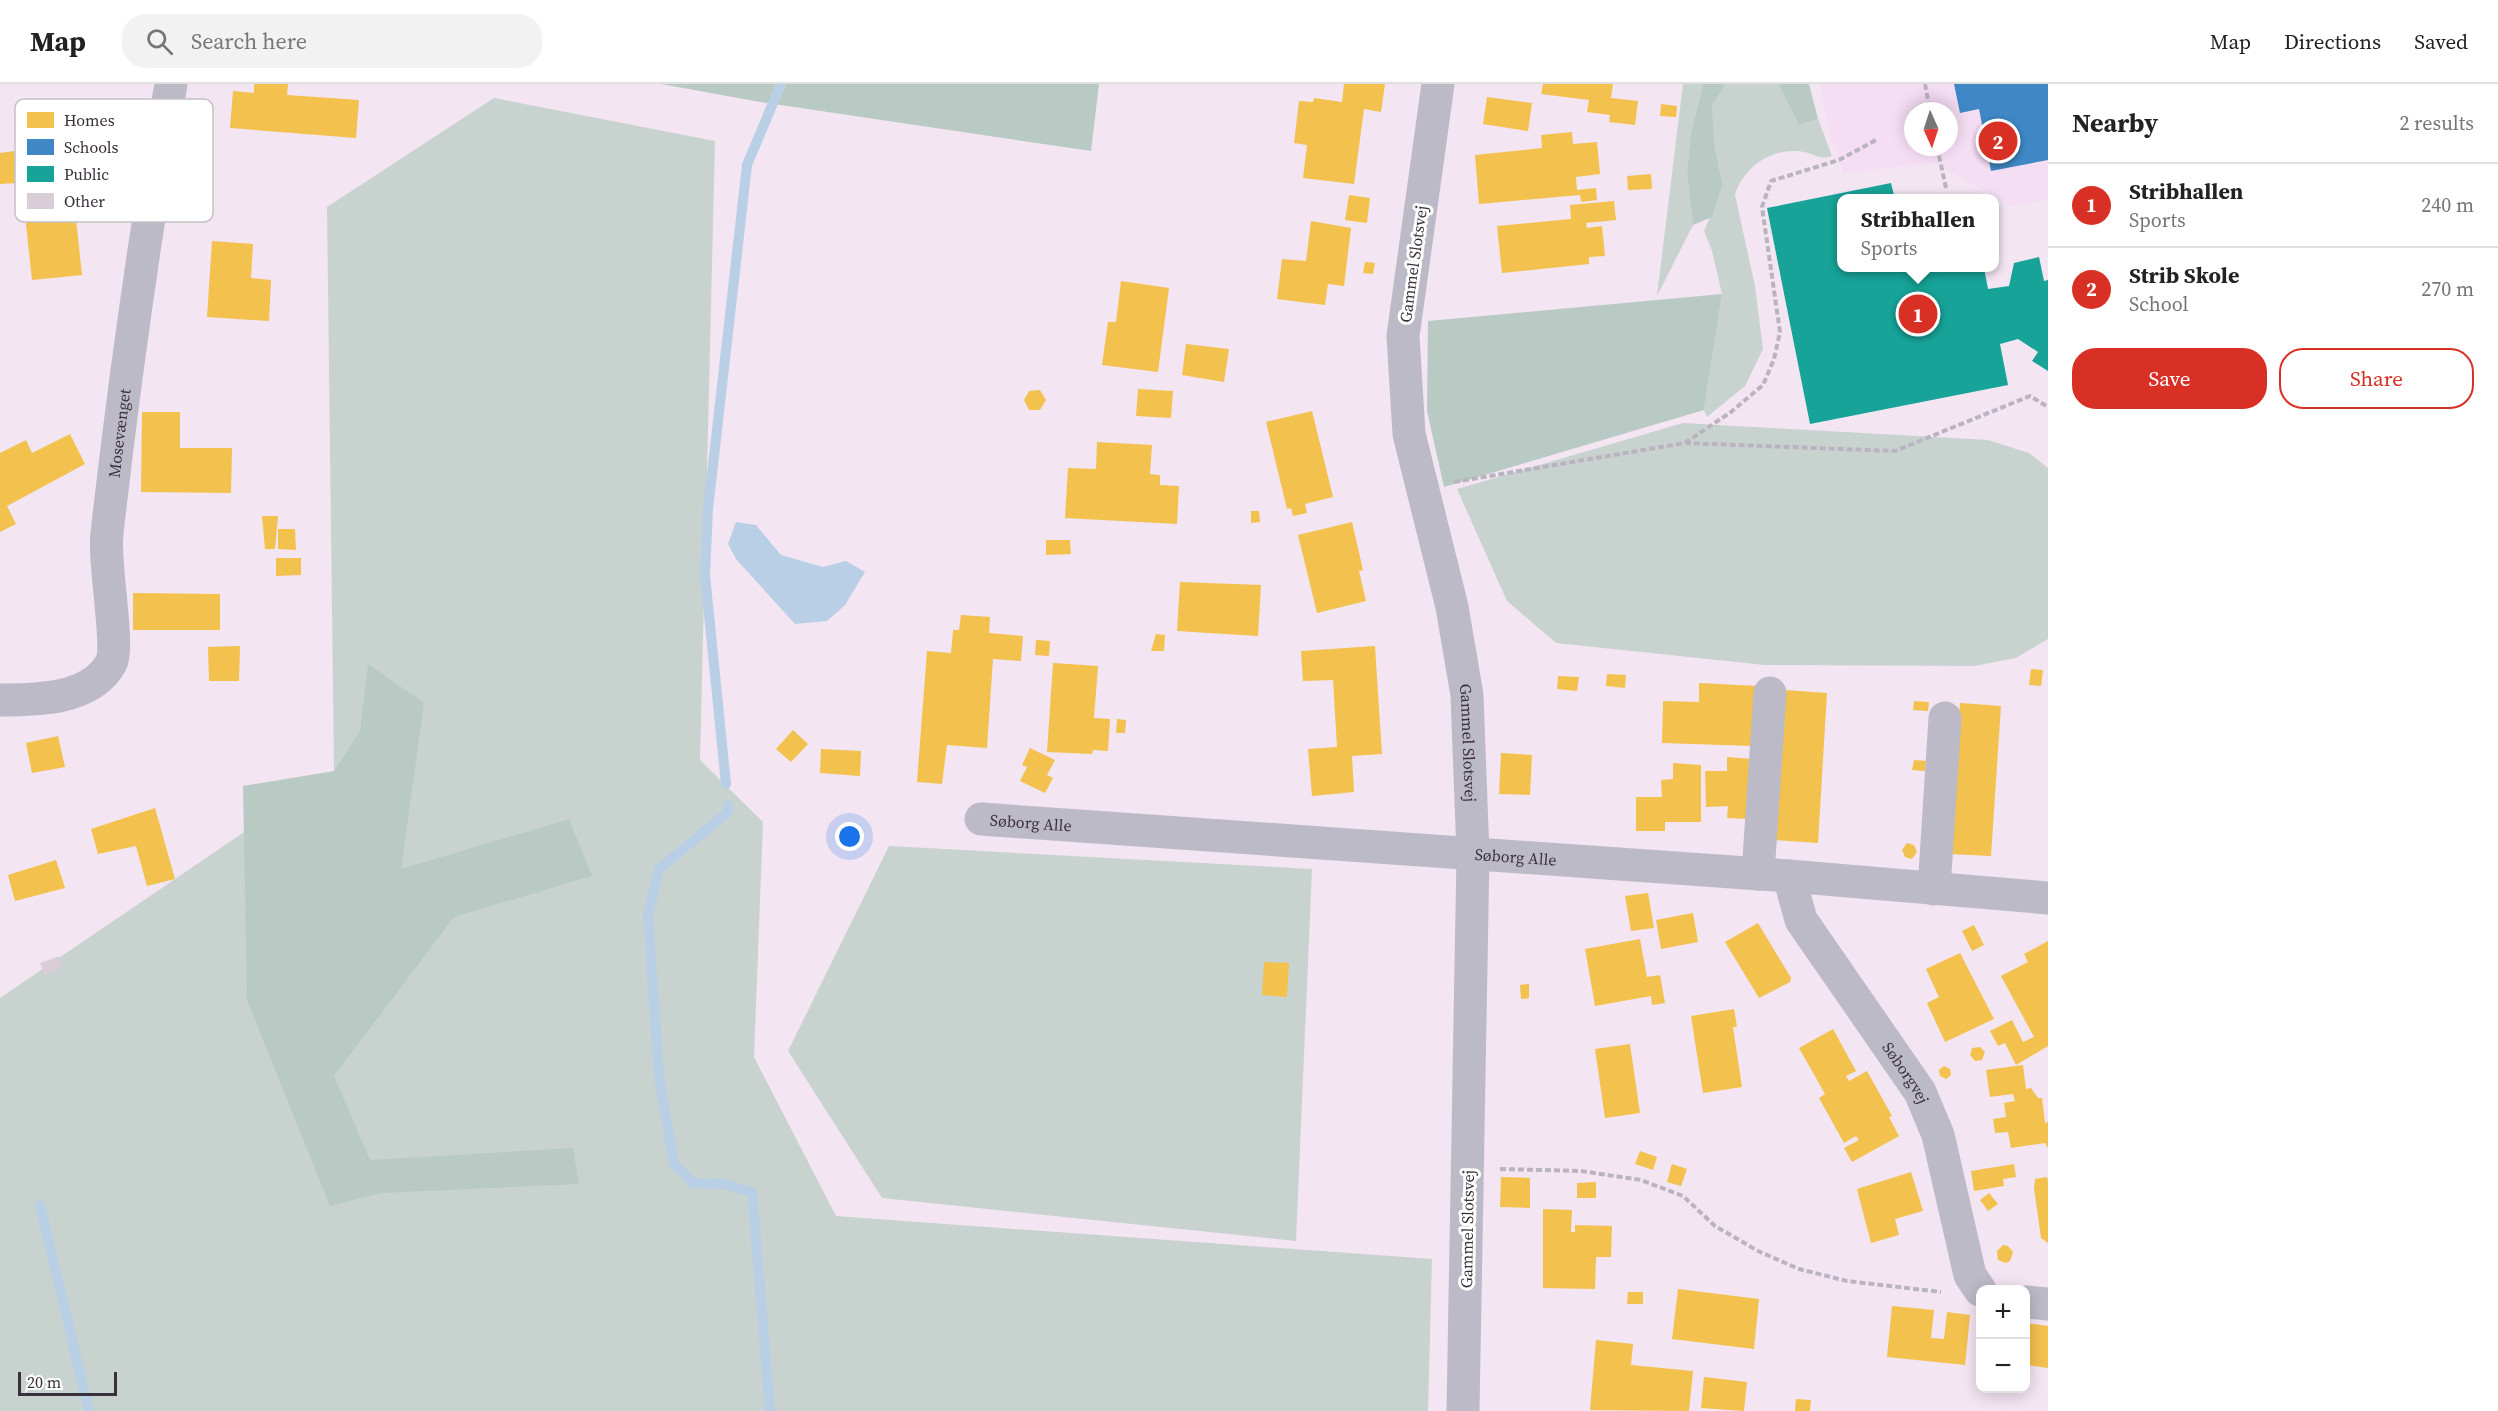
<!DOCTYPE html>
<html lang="en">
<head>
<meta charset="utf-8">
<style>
	:root { --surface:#fff; --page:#f2f2f2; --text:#222; --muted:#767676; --line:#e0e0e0; --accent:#d93025 }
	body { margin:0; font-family:"Source Serif 4",serif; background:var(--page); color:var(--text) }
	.controls { position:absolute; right:18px; bottom:18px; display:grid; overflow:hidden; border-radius:12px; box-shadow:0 3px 15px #0003 }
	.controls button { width:54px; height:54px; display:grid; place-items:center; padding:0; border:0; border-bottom:2px solid var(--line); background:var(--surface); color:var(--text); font:30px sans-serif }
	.compass { position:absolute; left:1904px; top:18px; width:54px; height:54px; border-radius:50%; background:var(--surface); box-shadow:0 3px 15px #0003; rotate:177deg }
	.scale { position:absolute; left:18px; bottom:15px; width:99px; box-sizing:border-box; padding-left:6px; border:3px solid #3a303a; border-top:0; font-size:16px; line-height:21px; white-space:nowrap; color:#3a303a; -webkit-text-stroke:4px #fff; paint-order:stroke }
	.you { position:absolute; left:850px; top:753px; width:21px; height:21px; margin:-15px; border:4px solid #fff; border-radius:50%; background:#1a73e8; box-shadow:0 0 0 9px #1a73e833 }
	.badge { display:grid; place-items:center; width:39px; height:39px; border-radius:50%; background:var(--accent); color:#fff; font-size:20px; font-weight:700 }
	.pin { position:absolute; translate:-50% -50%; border:3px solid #fff; box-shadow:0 2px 6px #0006 }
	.popup { position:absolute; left:1837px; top:110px; width:162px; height:78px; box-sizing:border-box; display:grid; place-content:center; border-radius:12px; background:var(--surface); filter:drop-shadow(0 2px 4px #0005); font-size:20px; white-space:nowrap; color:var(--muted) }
	.popup b { font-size:22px; color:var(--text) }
	.popup::after { content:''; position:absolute; left:50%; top:100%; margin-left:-12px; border:12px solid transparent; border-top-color:var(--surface) }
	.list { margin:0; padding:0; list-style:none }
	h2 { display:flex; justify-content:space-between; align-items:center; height:78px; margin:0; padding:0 24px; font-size:26px }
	h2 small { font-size:20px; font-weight:400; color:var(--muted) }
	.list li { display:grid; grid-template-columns:39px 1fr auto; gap:18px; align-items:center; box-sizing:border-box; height:84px; padding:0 24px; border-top:2px solid var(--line) }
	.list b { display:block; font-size:22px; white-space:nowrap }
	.list p { margin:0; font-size:20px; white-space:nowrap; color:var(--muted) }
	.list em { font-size:20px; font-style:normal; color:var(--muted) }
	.actions { display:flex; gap:12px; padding:18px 24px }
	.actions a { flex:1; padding:14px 0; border:2px solid var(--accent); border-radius:24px; text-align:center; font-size:21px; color:var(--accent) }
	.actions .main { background:var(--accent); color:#fff }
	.icon { flex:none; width:33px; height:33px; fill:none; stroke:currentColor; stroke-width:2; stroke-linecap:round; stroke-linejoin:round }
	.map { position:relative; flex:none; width:2048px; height:1327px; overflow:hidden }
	header { display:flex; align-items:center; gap:36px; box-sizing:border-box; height:84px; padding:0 30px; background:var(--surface); border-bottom:2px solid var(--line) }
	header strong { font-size:28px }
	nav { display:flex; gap:33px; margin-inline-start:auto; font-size:21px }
	.search { width:420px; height:54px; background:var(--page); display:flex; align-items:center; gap:15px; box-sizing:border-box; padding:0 21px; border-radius:24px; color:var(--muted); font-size:22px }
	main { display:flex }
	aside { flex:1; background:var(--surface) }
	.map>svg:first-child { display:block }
	.built { fill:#f5ddf4; fill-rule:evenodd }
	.green { fill:#c8d3d0 }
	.forest { fill:#b8cac3 }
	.water { fill:#b8cfe5 }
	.homes { fill:#f2c14e }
	.schools { fill:#3f88c5 }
	.public { fill:#17a398 }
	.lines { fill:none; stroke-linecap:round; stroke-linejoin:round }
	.stream { stroke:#b8cfe5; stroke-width:10 }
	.building { fill:#d9cdd8 }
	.path { stroke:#b9b4bf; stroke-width:4; stroke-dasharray:6 3; stroke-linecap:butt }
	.minor { stroke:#bdbac7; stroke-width:33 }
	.labels { text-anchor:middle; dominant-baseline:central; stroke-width:6; stroke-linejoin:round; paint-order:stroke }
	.street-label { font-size:16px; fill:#3a303a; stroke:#fff }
	.key { fill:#fff; stroke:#c4c1c4; stroke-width:1.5 }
	.key-label { font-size:16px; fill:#3a303a }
</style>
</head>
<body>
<header>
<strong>Map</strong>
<div class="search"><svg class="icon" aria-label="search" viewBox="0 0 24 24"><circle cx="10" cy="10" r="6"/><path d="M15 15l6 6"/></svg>Search here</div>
<nav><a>Map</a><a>Directions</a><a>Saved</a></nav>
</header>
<main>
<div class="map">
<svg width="2048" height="1327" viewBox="0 0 2048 1327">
	<rect width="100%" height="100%" fill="#f3e5f2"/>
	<path class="built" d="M1820,0H2048V115L2013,122L1935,79L1844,89L1830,51ZM1913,27H1949V63H1913Z"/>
	<path class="green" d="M1683,0H1703L1691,48L1687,87L1693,141L1657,212Z
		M1726,0H1778L1799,41L1818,35L1832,72C1820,76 1816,71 1805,68C1774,62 1744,82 1735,111L1755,202L1763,265L1745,302L1707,333L1704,326L1722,210L1712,167L1704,147L1714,123L1712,20Z
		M494,14L715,57L700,676L763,738L754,973L836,1132L1432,1175L1428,1327H0V914L334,687L327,123Z
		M1683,339L1988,356L2029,369L2048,384V555L2016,574L1974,582L1765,581L1556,559L1507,517L1457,405Z
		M889,762L1312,785L1296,1157L882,1114L788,967Z"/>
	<path class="forest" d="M661,0H1099L1091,67L760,18Z
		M1703,0H1726L1712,21L1714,59L1722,101L1712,133L1693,141L1687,87L1691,48Z
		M1778,0H1809L1818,35L1799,41Z
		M1722,210L1704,326L1444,403L1427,327L1428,237Z
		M368,580L424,619L401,785L569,735L592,792L454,833L334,992L370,1076L573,1064L579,1100L381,1109L330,1122L247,916L243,702L334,687L360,647Z"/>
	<path class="water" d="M736,438L756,441L781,471L823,483L846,477L865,488L845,521L827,537L795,540L736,475L728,460Z"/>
	<path class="homes" d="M254,0H288L287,11L359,16L356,54L230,44L233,7L254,9Z
		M1344,0H1385L1381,28L1364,25L1354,100L1303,94L1307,61L1294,59L1299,17L1313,18L1314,14L1342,18Z
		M1543,0H1613L1611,14L1638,17L1635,41L1609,38L1610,31L1587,28L1589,16L1541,10Z
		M1487,13L1532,19L1528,47L1483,40Z
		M1661,20L1677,22L1676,33L1660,32Z
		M1572,48L1573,60L1597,58L1600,90L1576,93L1577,106L1596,104L1597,116L1581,118L1580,111L1479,120L1475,71L1542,64L1541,51Z
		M14,67L18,99L0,100V69Z
		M1651,90L1652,105L1628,106L1627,92Z
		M1349,111L1370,114L1367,139L1345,136Z
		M74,116L82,191L32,196L24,122Z
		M1614,117L1616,136L1586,139L1587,144L1602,142L1605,172L1589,173V180L1502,189L1497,142L1571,135L1570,121Z
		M1311,137L1351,144L1344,202L1328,200L1325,221L1277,215L1282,175L1306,177Z
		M212,157L253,160L251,194L271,196L269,237L207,233Z
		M1365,178L1375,179L1373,190L1363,189Z
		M1121,197L1169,204L1158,288L1102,281L1108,238H1116Z
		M1186,260L1229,265L1224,298L1182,291Z
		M1138,305L1173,307L1171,334L1136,332Z
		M1040,306L1046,316L1040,326H1029L1024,316L1029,307Z
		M1312,327L1333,413L1305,420L1307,429L1293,432L1291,424L1287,425L1266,338Z
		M142,328H180V364H232L231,409L141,408Z
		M70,350L85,380L7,422L16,440L0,448V369L26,356L32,369Z
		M1097,358L1152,361L1150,390L1160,391V401L1179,402L1177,440L1065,434L1068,384L1096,385Z
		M1251,427H1259L1260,438L1251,439Z
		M262,432H278L275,465H265Z
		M1352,438L1363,486L1359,487L1366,517L1317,529L1298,451Z
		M278,445H295L296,466L278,465Z
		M1046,456H1070L1071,470L1046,471Z
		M276,474H301V491L276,492Z
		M1180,498L1261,501L1258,552L1177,547Z
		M133,509L220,510V546H133Z
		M961,531L990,533L989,549L1023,552L1021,577L993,575L987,664L947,661L942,700L917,698L927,567L951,569L953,546H959Z
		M1156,550L1165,551L1164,567H1151Z
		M1036,556L1050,557L1049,572L1035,571Z
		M240,562L239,597H209L208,563Z
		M1375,562L1382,670L1352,672L1354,708L1312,712L1308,665L1337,663L1333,596L1303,597L1301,567Z
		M1053,579L1098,582L1094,634L1110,635L1108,667L1093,666L1092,670L1047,668Z
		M2031,585L2043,586L2041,602L2029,601Z
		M1607,590L1626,591L1625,604L1606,602Z
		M1558,592L1579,593L1577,607L1557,605Z
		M1699,599L1758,602L1753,662L1662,659L1663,617L1699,618Z
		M1785,606L1827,609L1818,759L1775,756Z
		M1914,617L1929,618L1928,627L1913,626Z
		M1960,619L2001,622L1991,772L1950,770Z
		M1117,635L1126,636L1125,649H1116Z
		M793,646L808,660L791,678L776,665Z
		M58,652L65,683L32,689L26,659Z
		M1030,664L1055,676L1047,691L1053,694L1045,709L1020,697L1027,683L1022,681Z
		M821,665L861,667L860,692L820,689Z
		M1501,669L1532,671L1530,711L1499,710Z
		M1727,673L1753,675L1749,735L1727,734L1728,722L1706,723L1705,687H1727Z
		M1914,676L1926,677L1925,687L1912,686Z
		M1673,679L1701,681V738H1665V747H1636V713H1662L1661,696L1673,695Z
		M155,724L175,795L147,802L136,762L98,770L91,745Z
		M1907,759L1914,761L1917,768L1912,775L1905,773L1902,766Z
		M56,776L65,804L15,817L8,791Z
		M1648,809L1654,844L1631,847L1625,812Z
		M1693,829L1698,858L1661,865L1656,836Z
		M1758,839L1791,894L1790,898L1759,914L1725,858Z
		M1974,841L1984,861L1972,867L1962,847Z
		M1640,855L1647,893L1660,891L1665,919L1652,921L1651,912L1595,922L1585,865Z
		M2048,857V962L2016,981L2005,959L1998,962L1990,947L2012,936L2023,958L2034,953L2001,892L2028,878L2024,870Z
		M1960,869L1994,935L1945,958L1927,919L1939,913L1926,885Z
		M1264,878L1289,879L1287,913L1262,911Z
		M1529,900V914L1521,915L1520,901Z
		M1734,925L1737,943H1733L1742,1003L1703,1009L1691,932Z
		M1833,945L1856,987L1846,992L1849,997L1867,987L1892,1032L1889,1033L1899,1052L1852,1078L1844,1064L1859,1056L1856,1052L1844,1059L1819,1014L1825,1010L1799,964Z
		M1630,960L1640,1029L1605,1034L1595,965Z
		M1980,963L1985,968L1982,976L1975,977L1970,971L1972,964Z
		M2023,981L2026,1005L2031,1004L2038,1014H2042L2045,1039L2048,1038V1064L2045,1059L2011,1064L2008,1048L1995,1049L1993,1035L2006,1033L2004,1019L2015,1017L2013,1010L1990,1013L1986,986Z
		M1944,982L1950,985L1951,991L1946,995L1940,992L1939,986Z
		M1640,1067L1657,1073L1653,1086L1635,1080Z
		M1672,1080L1687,1085L1681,1102L1667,1098Z
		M2014,1080L2016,1093L2003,1095L2004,1102L1974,1107L1971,1087Z
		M1911,1088L1923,1127L1895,1135L1899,1151L1871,1159L1857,1105Z
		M1501,1093L1530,1094V1124L1500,1123Z
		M2047,1093L2048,1097V1159L2041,1154L2034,1104L2035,1095Z
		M1596,1098V1114H1577V1099Z
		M1989,1109L1998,1120L1988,1127L1980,1116Z
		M1543,1125L1572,1126L1571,1148H1575V1141L1612,1142L1611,1173H1596L1595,1205L1543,1204Z
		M2003,1161L2008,1162L2013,1168L2010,1177L2006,1179L1998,1176L1997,1167Z
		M1678,1205L1759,1215L1754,1265L1672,1255Z
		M1628,1208H1643V1220H1627Z
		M1892,1222L1934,1226L1931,1254L1944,1255L1947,1228L1970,1231L1965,1281L1887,1273Z
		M2026,1239L2048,1242V1284L2026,1281Z
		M1596,1256L1633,1260L1631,1281L1693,1287L1689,1327L1590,1326Z
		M1704,1293L1747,1298L1744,1327L1701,1324Z
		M1796,1315L1811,1316L1810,1327H1795Z"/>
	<path class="schools" d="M1954,0H2048V76L1991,87L1979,25L1960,29Z"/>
	<path class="public" d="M1891,99L1895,115H1842V184H1909L1910,191L1947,184H1984L1988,205L2009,202L2014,179L2039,173L2044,197L2048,196V287L2032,277L2038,268L2018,255L2000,260L2008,301L1810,340L1767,124Z"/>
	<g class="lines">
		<path class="stream" d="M726,700L705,491L708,425L747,81L781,0
			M728,721V728L659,785L648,832L659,993L674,1080L693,1099L724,1100L752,1108L770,1327
			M40,1121L89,1327"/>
	</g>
	<path class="building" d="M59,872L63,884L45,891L40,879Z"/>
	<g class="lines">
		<path class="path" d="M1925,0L1930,27
			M1937,63L1946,104
			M1685,359L1731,328L1763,301L1774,275L1780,248L1762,123L1771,97L1839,76L1876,56
			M1454,398L1685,359L1895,367L2030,312L2048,323
			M1500,1085L1581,1087L1641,1096L1683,1112L1715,1142L1758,1167L1799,1185L1847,1197L1941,1208"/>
		<g class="minor">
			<path id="s1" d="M1438,0L1403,252L1409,350L1452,523L1467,611L1473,770L1463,1327"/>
			<path id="s2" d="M0,616C36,616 91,616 111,579C120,563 103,477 107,449C124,299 145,149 171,0"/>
			<path id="s3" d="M981,735L1789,792L2048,814"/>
			<path d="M1758,790L1770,609"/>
			<path id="s4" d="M1789,792L1801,836L1920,1008L1938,1051L1970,1191L1980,1206"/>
			<path d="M1934,805L1945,634"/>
			<path d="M2026,1218L2048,1220"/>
		</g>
	</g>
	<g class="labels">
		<g class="street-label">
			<text transform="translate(1413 180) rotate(-82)">Gammel Slotsvej</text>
			<text stroke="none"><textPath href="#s2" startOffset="354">Mosevænget</textPath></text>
			<text stroke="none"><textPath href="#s1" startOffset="668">Gammel Slotsvej</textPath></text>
			<text stroke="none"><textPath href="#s3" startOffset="50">Søborg Alle</textPath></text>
			<text stroke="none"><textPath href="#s3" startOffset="536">Søborg Alle</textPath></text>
			<text stroke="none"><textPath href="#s4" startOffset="231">Søborgvej</textPath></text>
			<text transform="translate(1467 1145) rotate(-89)">Gammel Slotsvej</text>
		</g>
	</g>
	<rect x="15" y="15" width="198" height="123" rx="9" class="key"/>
	<rect x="27" y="28" width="27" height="16" fill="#f2c14e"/>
	<rect x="27" y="55" width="27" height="16" fill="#3f88c5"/>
	<rect x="27" y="82" width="27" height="16" fill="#17a398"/>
	<rect x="27" y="109" width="27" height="16" fill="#d9cdd8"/>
	<g class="key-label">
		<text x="64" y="42">Homes</text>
		<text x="64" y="69">Schools</text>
		<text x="64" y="96">Public</text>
		<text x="64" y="123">Other</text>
	</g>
</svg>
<div class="controls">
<button>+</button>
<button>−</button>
</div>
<svg class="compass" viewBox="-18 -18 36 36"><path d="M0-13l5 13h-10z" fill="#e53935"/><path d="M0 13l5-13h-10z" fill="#767676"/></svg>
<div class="scale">20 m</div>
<div class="you"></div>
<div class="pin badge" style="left:1918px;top:230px">1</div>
<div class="popup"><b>Stribhallen</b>Sports</div>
<div class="pin badge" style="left:1998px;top:57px">2</div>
</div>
<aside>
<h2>Nearby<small>2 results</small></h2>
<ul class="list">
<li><span class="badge">1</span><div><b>Stribhallen</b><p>Sports</p></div><em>240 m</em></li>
<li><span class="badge">2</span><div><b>Strib Skole</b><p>School</p></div><em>270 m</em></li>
</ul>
<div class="actions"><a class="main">Save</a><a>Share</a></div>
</aside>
</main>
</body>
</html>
